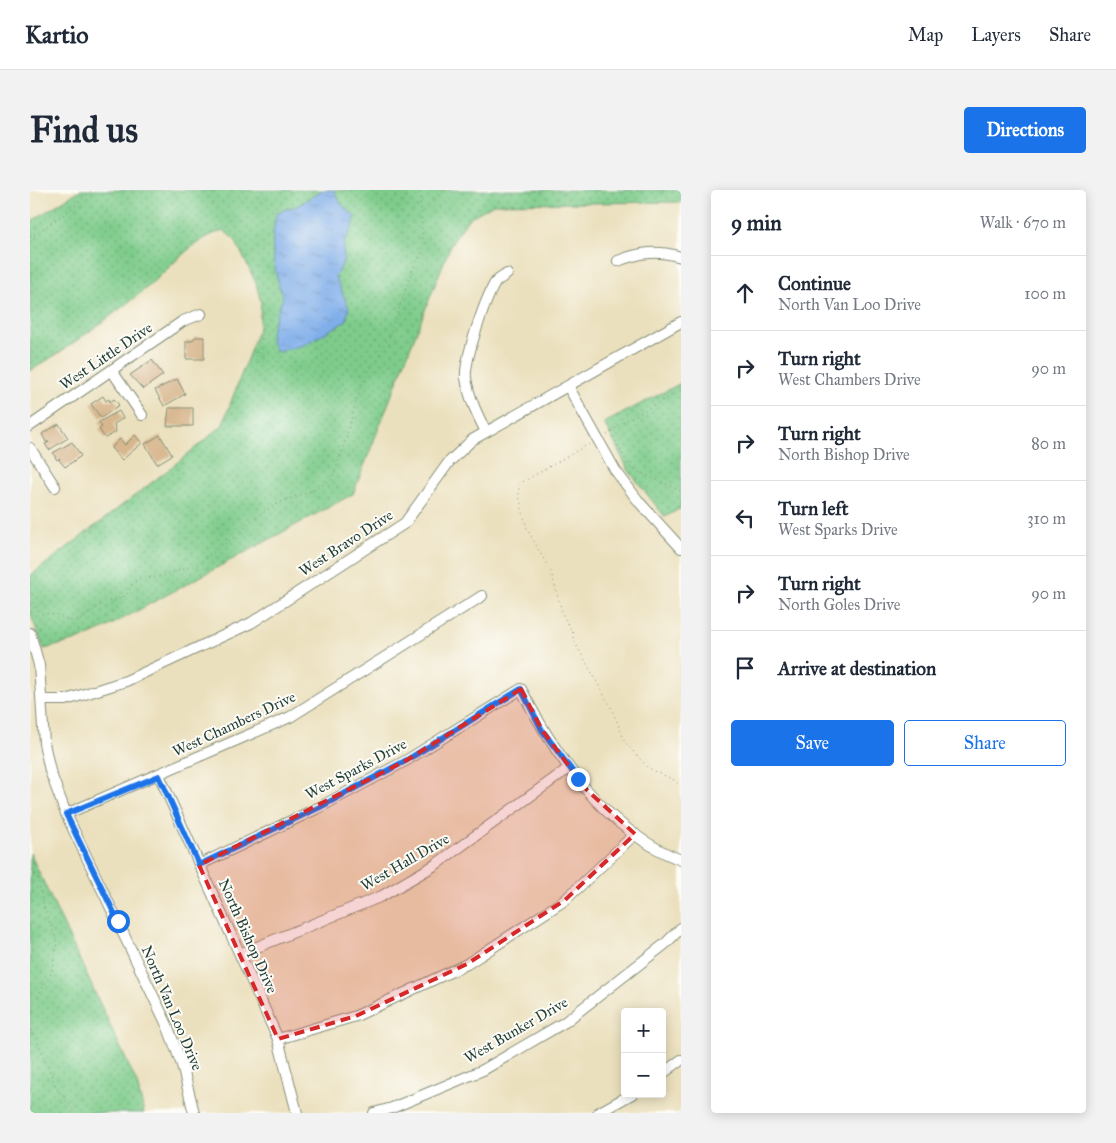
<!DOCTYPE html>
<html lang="en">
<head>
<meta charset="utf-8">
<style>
	:root { --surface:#fff; --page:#f2f2f3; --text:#1f2937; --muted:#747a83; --line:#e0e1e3; --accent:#1a73e8 }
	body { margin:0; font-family:"IM FELL Great Primer",serif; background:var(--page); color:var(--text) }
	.controls { position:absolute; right:15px; bottom:15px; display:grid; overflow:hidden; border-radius:5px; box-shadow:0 2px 12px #0003 }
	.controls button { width:45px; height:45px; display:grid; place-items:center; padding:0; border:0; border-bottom:1px solid var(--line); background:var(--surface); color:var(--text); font:25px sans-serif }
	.stop { position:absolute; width:15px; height:15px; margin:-11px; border:4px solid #1a73e8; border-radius:50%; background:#fff }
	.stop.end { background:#1a73e8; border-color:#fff; box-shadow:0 1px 5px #0008 }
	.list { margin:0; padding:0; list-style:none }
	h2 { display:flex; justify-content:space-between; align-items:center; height:65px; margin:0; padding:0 20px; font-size:21px }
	h2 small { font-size:16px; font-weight:400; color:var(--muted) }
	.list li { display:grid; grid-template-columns:32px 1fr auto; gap:15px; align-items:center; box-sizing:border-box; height:75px; padding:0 20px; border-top:1px solid var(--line) }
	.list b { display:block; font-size:19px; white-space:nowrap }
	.list p { margin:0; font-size:16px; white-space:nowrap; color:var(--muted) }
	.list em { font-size:16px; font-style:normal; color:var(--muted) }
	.actions { display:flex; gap:10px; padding:15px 20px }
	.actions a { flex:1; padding:11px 0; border:1px solid var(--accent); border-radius:5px; text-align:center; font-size:18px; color:var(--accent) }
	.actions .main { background:var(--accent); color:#fff }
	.icon { flex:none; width:28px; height:28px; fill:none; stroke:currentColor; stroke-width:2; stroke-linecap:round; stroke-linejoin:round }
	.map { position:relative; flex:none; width:651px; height:923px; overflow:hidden; border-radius:5px }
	header { display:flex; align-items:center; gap:30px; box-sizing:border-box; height:70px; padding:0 25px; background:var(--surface); border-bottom:1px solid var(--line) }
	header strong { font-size:24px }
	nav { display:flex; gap:28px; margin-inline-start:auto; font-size:18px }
	.intro { display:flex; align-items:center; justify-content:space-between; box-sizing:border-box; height:120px; padding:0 30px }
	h1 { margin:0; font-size:35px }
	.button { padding:12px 22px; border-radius:5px; background:var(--accent); color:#fff; font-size:18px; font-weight:700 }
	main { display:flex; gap:30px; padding:0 30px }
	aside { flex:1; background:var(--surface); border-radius:5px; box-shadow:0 2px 12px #0003 }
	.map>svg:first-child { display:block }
	.grass { fill:url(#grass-dots); stroke:#4e8460 }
	.water { fill:url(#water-ripples); stroke:#50768f }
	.building { fill:#d8b78f }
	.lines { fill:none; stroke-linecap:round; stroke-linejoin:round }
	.minor-casing { stroke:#858e78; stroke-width:12 }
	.path { stroke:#858e78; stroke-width:1; stroke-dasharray:1 4; stroke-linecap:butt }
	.minor { stroke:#fff; stroke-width:10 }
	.route { stroke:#1a73e8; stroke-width:6 }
	.marked { fill:#d62828; fill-opacity:0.2; stroke:#d62828; stroke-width:4; stroke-dasharray:10 6; stroke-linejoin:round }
	.labels { text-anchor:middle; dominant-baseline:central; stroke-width:4; stroke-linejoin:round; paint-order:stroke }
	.street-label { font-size:15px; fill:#1f3d34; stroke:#fdfcf7 }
</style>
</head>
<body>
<header>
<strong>Kartio</strong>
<nav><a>Map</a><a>Layers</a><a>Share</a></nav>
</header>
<div class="intro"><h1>Find us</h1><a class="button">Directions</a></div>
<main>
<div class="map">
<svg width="651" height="923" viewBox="0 0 651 923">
	<defs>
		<pattern id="grass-dots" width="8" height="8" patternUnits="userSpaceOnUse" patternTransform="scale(1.25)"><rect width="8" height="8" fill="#7ecc8b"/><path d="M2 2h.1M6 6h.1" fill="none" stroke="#67a772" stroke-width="1.8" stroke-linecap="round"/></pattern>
		<pattern id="water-ripples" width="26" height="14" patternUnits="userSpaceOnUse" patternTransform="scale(1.25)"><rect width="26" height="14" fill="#80aeea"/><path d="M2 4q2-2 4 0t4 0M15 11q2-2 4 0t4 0" fill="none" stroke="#688fbe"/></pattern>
	</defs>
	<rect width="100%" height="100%" fill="#fdfcf7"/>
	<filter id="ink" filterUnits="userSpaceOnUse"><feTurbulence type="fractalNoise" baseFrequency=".02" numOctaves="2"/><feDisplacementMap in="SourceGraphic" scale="10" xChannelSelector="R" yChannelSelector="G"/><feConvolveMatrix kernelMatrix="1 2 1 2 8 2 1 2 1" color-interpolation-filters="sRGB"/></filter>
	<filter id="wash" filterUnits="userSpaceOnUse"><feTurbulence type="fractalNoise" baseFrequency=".0096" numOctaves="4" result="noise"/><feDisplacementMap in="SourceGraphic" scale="20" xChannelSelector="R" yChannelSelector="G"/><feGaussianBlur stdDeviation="1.12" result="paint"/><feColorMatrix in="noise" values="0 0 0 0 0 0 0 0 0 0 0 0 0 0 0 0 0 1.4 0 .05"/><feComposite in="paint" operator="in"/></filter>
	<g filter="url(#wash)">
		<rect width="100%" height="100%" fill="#ebe0bd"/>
		<path class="grass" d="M50,0H651V12L464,14L439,28L421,54L323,304L72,440L44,451L14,459L0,423V386L138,280L192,236L229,137L231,113L226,93L205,50L194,41C163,46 134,86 109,104C75,131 38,158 0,181V32Z
			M651,193V318L635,327L599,281L574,233Z
			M0,663L107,893L114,923H0Z"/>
		<path class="water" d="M293,0H304L311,14L325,27C324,37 320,40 316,49C309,65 320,67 305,86L319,118L316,131L274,155L247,162L240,150L243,134L253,107C243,80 239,51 247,22L267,16Z"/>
		<g id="blocks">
			<path class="building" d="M165,147H174V169H156V151H162Z
				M122,170L133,185L113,199L100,185Z
				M147,189L155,204L134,216L125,200Z
				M73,206L76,211L79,209L80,212L84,209L89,215L71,228L61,214Z
				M139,218H163V236H137Z
				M89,221L93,228L84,234L86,242L75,248L69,239L72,237L69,232Z
				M29,234L38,248L19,260L15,254L19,252H16L12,244Z
				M105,245L112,253L92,270L81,258L90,249L95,255Z
				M130,245L142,265L127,274L115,254Z
				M42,252L51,266L35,277L29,270L30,268L27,270L23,263Z"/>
		</g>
	</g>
	<g filter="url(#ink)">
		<use href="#blocks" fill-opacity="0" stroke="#858e78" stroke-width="1"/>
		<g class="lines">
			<g class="minor-casing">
				<path id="minor" d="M588,71C610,62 628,60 651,67
					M82,181L112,225
					M538,196L585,280L610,313L651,358
					M0,236L153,131L171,124
					M456,242C447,224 439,208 436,188C434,170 455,110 465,93C467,90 473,87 477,84
					M0,258L25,297
					M0,443L9,475L14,553L20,581L36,624L137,835L152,875L164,923
					M12,510H36L96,491L221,433L375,333L419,272L442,250L651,132
					M129,585L248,849L267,923
					M36,624L260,527L452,406
					M169,675L290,617L377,570L491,499C526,567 576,641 651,670
					M210,764L352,706L405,675L539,578
					M248,849L326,826L437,774L535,710L605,644
					M632,884L651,870
					M344,923L362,918L453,880L535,832L635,754L651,738
					M568,923L602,904"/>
			</g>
			<path class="path" d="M0,47L39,21L62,0
				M581,242L600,278L651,301
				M577,245L592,233L651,200
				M559,254L489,294V306L497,339L521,382L533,425L543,443V449L582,519L595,552L618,578L644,590L651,596
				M0,414L11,423L28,425L39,431L52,429L76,411H86L96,405L103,393L111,388L127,387L164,376L206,346L222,330L250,312L282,301L302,289L313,258L330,198L359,147L382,81L393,60L390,0
				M0,675L8,689L14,717L27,752L22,782L6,809L0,827
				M0,840L10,857L26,897L46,923"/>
			<use href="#minor" class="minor"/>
		</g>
	</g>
	<g class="lines" filter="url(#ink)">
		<path class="route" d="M88,731L36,624L129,586L169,675L290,617L377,570L491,499L512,540L548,589"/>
	</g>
	<path class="marked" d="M491,499L512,540L557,600L605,644L535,710L437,774L326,826L248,849L169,675L377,570Z"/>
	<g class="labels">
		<g class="street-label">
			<text transform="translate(76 166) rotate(-34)">West Little Drive</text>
			<text transform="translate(316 353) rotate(-33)">West Bravo Drive</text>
			<text transform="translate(204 534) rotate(-25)">West Chambers Drive</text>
			<text transform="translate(326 579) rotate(-28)">West Sparks Drive</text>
			<text transform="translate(375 672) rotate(-30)">West Hall Drive</text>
			<text transform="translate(218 746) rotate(66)">North Bishop Drive</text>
			<text transform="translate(142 818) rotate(67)">North Van Loo Drive</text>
			<text transform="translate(486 840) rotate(-30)">West Bunker Drive</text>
		</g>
	</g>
</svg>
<div class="controls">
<button>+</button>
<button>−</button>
</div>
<div class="stop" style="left:88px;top:731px"></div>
<div class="stop end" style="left:548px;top:589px"></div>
</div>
<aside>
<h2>9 min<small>Walk · 670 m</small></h2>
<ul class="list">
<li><svg class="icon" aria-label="ahead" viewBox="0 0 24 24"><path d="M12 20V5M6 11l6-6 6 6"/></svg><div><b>Continue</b><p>North Van Loo Drive</p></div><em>100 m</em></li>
<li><svg class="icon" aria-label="right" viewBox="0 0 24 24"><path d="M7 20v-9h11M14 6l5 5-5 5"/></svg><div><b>Turn right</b><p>West Chambers Drive</p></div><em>90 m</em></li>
<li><svg class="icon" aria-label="right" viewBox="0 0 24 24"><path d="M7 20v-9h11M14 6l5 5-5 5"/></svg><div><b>Turn right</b><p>North Bishop Drive</p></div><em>80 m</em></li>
<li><svg class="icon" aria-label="left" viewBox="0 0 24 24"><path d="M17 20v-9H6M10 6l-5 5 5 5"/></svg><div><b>Turn left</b><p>West Sparks Drive</p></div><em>310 m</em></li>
<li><svg class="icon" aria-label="right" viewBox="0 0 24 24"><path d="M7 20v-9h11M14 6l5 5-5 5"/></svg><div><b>Turn right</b><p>North Goles Drive</p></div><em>90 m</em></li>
<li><svg class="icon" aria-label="arrive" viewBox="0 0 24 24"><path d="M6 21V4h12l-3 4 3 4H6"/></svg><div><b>Arrive at destination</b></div></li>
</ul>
<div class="actions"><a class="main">Save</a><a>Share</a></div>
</aside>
</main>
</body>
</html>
